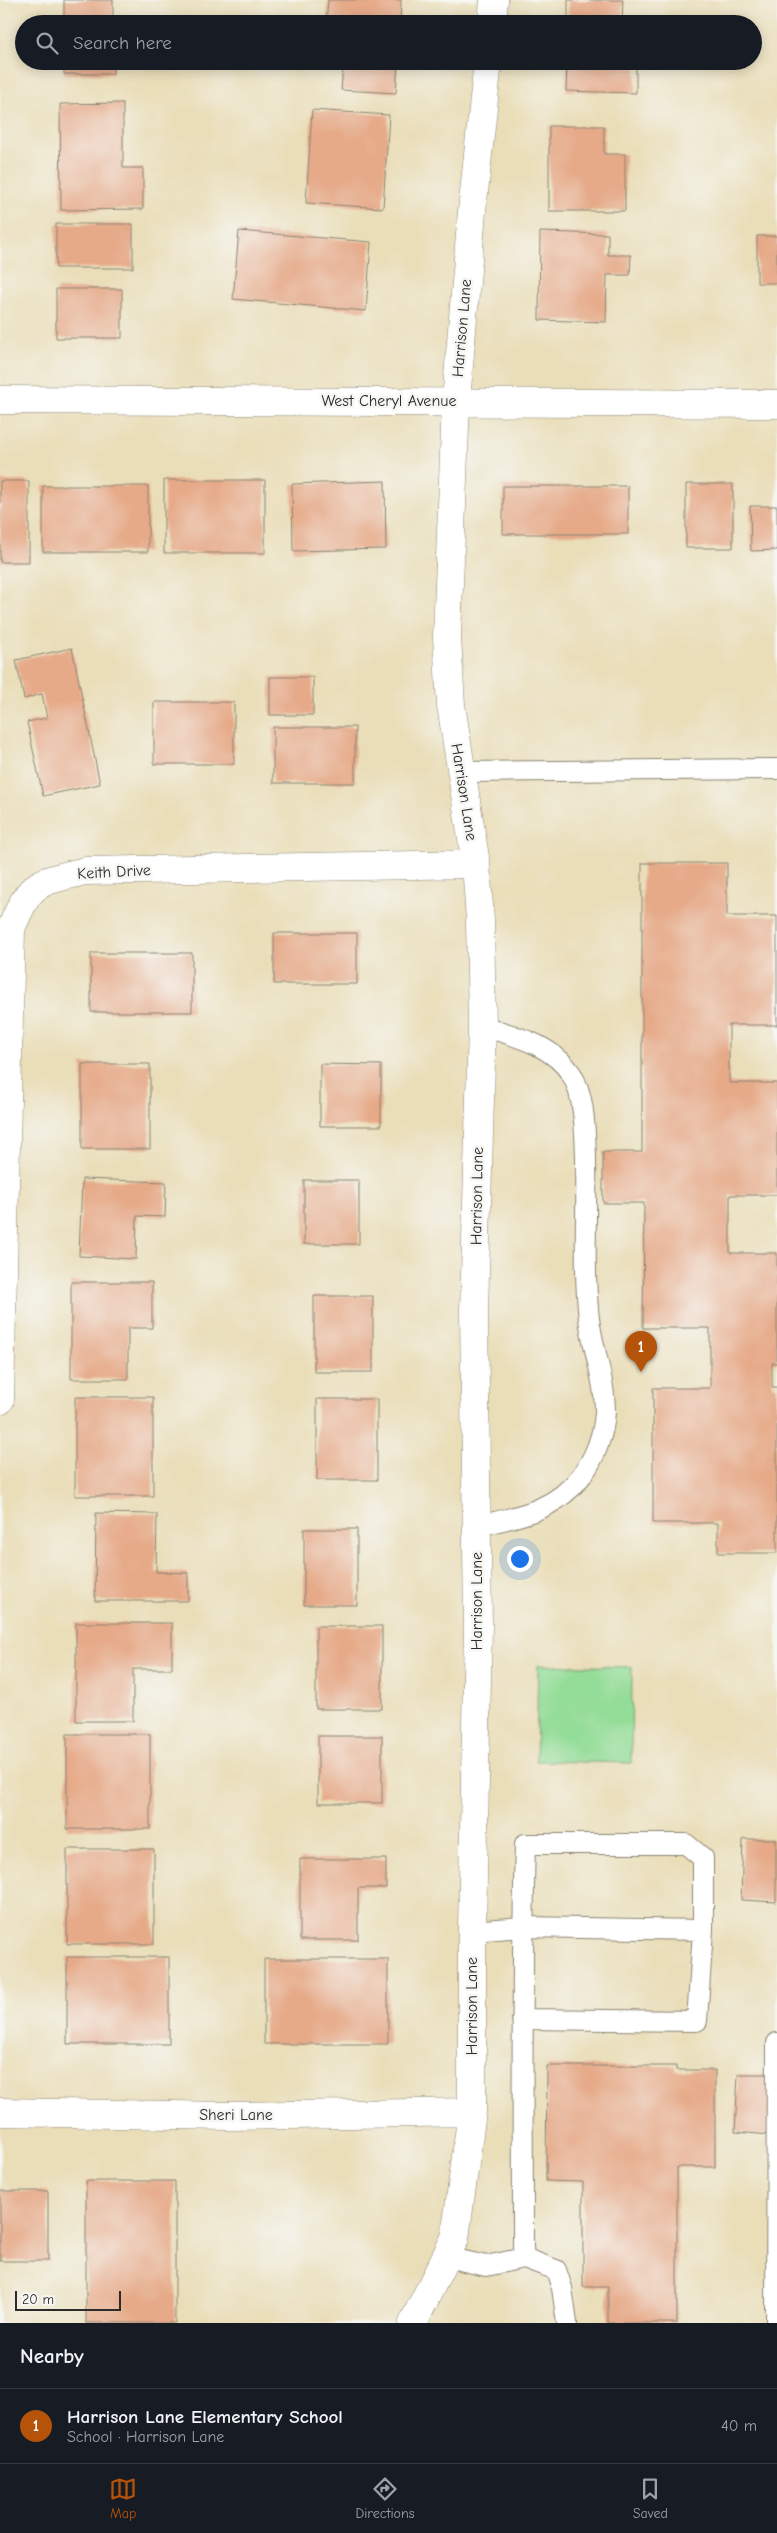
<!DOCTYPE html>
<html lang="en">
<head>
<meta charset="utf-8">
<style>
	:root { --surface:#171b24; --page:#242831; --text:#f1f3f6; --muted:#9ea1a6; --line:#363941; --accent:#b45309 }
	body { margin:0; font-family:"Comic Neue",sans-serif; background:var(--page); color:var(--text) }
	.scale { position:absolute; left:15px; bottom:12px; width:106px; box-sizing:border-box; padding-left:5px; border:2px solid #2b2b2b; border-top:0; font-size:14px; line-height:18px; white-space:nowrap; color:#2b2b2b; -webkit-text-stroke:4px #f6f6f2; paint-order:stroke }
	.you { position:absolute; left:519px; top:1558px; width:18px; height:18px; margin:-12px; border:4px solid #fff; border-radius:50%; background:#1a73e8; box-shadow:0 0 0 8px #1a73e833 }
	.badge { display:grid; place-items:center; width:32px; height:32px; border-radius:50%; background:var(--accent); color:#fff; font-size:16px; font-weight:700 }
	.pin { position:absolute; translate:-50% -41px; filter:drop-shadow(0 1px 2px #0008) }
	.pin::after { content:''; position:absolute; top:26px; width:18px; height:15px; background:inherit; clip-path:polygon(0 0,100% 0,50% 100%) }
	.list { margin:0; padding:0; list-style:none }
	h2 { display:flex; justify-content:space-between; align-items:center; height:65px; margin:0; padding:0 20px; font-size:21px }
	h2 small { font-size:16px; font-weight:400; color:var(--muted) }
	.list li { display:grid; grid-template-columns:32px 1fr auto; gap:15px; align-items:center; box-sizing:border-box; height:75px; padding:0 20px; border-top:1px solid var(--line) }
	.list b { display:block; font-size:19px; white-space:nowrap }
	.list p { margin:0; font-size:16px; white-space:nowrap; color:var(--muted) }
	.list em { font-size:16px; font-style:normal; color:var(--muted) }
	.icon { flex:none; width:28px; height:28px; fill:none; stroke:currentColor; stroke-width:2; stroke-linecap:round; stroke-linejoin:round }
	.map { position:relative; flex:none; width:777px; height:2323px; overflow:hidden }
	.search { position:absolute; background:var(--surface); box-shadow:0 2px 12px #0003; left:15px; right:15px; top:15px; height:55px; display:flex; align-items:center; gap:12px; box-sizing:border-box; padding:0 18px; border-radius:28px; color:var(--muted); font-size:19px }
	.sheet { height:140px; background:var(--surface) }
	nav { display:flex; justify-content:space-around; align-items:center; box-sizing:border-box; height:70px; border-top:1px solid var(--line); background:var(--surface); font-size:14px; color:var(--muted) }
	nav a { display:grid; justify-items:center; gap:2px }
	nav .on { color:var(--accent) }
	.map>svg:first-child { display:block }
	.green { fill:#94dd98; stroke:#608462 }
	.building { fill:#e6aa89 }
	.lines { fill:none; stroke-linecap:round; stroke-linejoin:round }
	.service-casing { stroke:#8a8472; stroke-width:22 }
	.minor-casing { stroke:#8a8472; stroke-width:29 }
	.tertiary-casing { stroke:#8a8472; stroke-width:29 }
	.service { stroke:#fff; stroke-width:20 }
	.minor { stroke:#fff; stroke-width:28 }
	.tertiary { stroke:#fff; stroke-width:28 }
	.labels { text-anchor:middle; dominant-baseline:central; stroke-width:5; stroke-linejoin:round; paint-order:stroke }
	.street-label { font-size:16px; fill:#2b2b2b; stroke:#f6f6f2 }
</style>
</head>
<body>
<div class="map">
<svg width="777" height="2323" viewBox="0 0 777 2323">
	<rect width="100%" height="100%" fill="#f6f6f2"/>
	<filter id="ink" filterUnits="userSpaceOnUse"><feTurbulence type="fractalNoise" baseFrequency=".02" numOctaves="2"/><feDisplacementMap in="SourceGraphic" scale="10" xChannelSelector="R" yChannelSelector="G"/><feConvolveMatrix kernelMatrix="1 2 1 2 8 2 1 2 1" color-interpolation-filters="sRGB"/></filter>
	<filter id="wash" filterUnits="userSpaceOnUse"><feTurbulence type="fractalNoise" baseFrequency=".0096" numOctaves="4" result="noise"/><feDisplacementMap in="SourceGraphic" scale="20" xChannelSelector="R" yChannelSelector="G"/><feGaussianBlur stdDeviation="1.12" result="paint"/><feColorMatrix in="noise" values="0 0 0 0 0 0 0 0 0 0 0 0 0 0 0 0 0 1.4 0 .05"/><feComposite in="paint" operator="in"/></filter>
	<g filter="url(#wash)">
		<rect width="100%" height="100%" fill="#eadeb9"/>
		<path class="green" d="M538,1665L632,1667L631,1763L536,1761Z"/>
		<g id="blocks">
			<path class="building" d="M64,0H113V24H64Z
				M328,0H401L400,24H326Z
				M568,0H623L622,24H568Z
				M64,61H113V74H64Z
				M324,61H398L396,93L341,90L343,66H324Z
				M567,61H636V93L566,91Z
				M123,103V168H143V209L61,210L60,104Z
				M312,110L389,115L383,208L306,203Z
				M549,126H604V154H625V211H549Z
				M56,224H133V268H56Z
				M239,231L371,242L366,311L233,299Z
				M540,232L608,234V255H631L630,275H607L606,322L539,320Z
				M757,236H777V283H757Z
				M56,289H122V338H56Z
				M164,480H265V553H164Z
				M0,481H29V562H0Z
				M385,481L386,549L293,551L292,484Z
				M686,484H733V548H686Z
				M43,486H148V552H43Z
				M503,486H628V534H503Z
				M750,506H777V550L751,551Z
				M72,648L100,784L43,796L27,722L47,718L42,694L24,699L16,660Z
				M270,677H313V715H270Z
				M154,702H234V764H154Z
				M273,727H355V783H273Z
				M642,863H727V916H777V1025H729V1083H777V1195H730V1253H777V1363H772V1387H777V1553H718V1523H653V1388H710V1328H643L644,1203H603V1152H642Z
				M274,933H357V984H274Z
				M91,953H192V1012H91Z
				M82,1064H150V1149H82Z
				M320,1064L381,1065V1126H320Z
				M82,1179L166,1182L165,1217L137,1216L136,1259L79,1256Z
				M304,1180H359V1244H304Z
				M71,1282H152V1328H128V1379H71Z
				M314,1296H373V1372H314Z
				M75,1397H153V1496H75Z
				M317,1399H377V1480H317Z
				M96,1513L157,1514L156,1572L188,1573V1601H95Z
				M304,1529H357V1605H304Z
				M76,1623H172V1669H133V1721H76Z
				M316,1626H382V1709H316Z
				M67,1734H150V1829H67Z
				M318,1736H382V1803H318Z
				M743,1839H776V1902L741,1900Z
				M67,1849H154V1944H67Z
				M300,1859H386V1888H358V1940H300Z
				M67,1957H169V2044H67Z
				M264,1959H388V2044H264Z
				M547,2066H676V2070H715V2167H677V2323H608V2287H583V2182L546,2181Z
				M738,2074H770V2135L735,2132Z
				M86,2181H175V2323H86Z
				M0,2191H48V2261H0Z"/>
		</g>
	</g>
	<g filter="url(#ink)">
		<use href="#blocks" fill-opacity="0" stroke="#8a8472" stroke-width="1"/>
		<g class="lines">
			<g class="service-casing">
				<path id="service" d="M461,772L777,769
					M477,1526C519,1516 554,1512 582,1475C595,1458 604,1433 605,1412C605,1380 593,1349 589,1319C582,1257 589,1195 585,1134C584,1115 582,1092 572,1075C552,1044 515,1036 482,1026
					M472,1931L522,1927L703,1930
					M446,2257L486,2266L524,2258L523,2247C523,2112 521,1978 525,1844H686L703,1858V1930L697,2021L522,2019
					M524,2258L556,2270L562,2288L567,2323
					M776,2323L777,2043"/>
			</g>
			<g class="minor-casing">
				<path id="minor" d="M492,24L494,0
					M0,1400L11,929C31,880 36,883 85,871L476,864
					M0,2112L229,2116L472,2112
					M413,2323L455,2238L472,2112V1931L478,1626L474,1311L482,1026L480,920L476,864L451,705L447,637L456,401L472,211L488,61"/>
			</g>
			<g class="tertiary-casing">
				<path id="tertiary" d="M0,400L777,404"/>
			</g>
			<use href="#service" class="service"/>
			<use href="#minor" class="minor"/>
			<use href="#tertiary" class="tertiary"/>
		</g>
	</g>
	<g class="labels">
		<g class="street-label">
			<text transform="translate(462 328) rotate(-85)">Harrison Lane</text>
			<text x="389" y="401">West Cheryl Avenue</text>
			<text transform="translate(464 792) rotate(81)">Harrison Lane</text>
			<text transform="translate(114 872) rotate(-3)">Keith Drive</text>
			<text transform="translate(477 1196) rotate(-89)">Harrison Lane</text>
			<text transform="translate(477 1601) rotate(-90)">Harrison Lane</text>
			<text transform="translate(472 2006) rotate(-90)">Harrison Lane</text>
			<text x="236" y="2115">Sheri Lane</text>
		</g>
	</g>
</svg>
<div class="scale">20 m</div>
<div class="you"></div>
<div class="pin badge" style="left:641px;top:1372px">1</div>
<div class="search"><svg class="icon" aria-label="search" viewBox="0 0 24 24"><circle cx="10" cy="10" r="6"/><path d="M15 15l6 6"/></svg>Search here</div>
</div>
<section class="sheet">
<h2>Nearby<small></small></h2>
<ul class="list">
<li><span class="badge">1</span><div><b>Harrison Lane Elementary School</b><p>School · Harrison Lane</p></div><em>40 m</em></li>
</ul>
</section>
<nav>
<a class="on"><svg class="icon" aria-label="map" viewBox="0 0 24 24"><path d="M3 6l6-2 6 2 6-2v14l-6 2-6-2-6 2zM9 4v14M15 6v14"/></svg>Map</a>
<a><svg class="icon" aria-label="directions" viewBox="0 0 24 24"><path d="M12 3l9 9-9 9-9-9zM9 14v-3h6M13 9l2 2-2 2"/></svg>Directions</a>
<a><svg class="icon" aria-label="saved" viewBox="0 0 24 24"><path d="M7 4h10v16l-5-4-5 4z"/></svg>Saved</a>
</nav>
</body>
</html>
